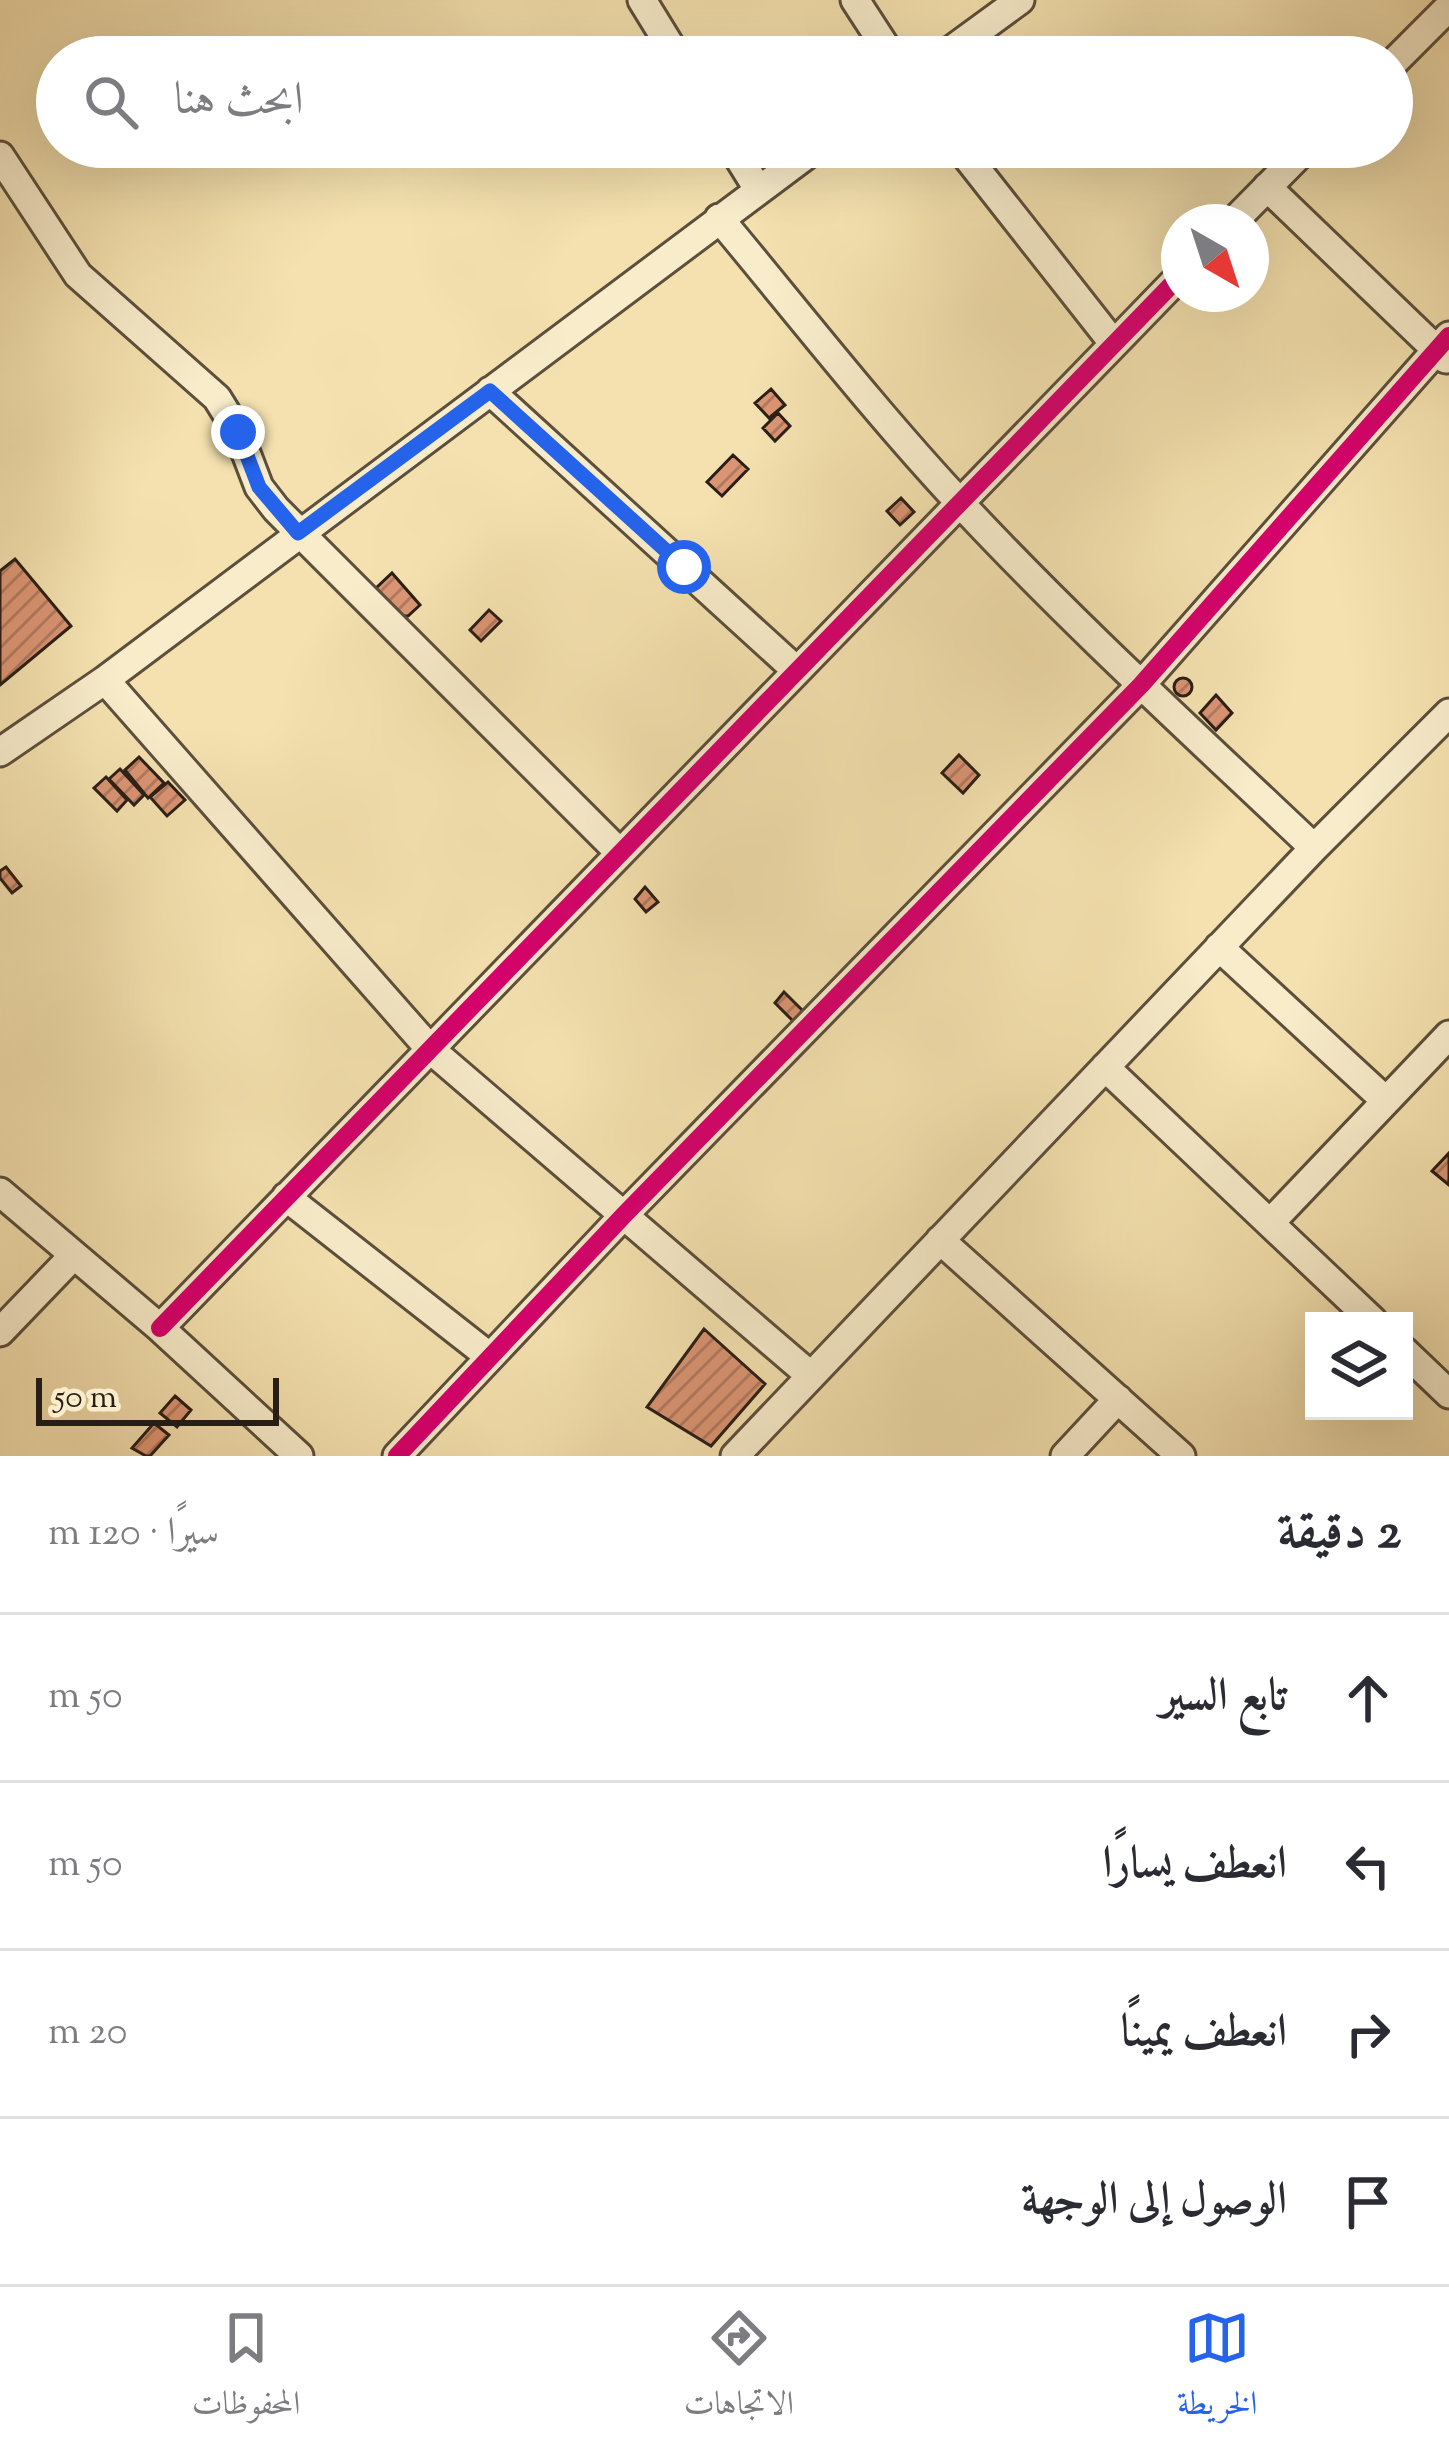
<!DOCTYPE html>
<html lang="ar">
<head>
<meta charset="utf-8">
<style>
	:root { --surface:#fff; --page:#f7f7f7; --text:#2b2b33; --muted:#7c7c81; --line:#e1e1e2; --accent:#2563eb }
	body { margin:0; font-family:"Sorts Mill Goudy",Amiri,serif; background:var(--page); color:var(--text); direction:rtl }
	.controls { position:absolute; right:36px; bottom:36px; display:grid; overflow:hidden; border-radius:0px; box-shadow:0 12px 48px #0002 }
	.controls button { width:108px; height:108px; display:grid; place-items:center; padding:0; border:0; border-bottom:3px solid var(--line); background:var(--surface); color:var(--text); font:60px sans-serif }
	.compass { position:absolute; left:1161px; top:204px; width:108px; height:108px; border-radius:50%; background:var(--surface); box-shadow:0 12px 48px #0002; rotate:141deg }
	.scale { position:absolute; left:36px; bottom:30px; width:243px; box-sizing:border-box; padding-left:12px; border:6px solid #291e16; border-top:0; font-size:33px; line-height:42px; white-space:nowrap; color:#291e16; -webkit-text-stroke:9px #f8eccb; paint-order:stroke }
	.stop { position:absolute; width:36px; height:36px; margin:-27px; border:9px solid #2563eb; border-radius:50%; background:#fff }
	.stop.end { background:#2563eb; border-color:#fff; box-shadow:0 3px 12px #0008 }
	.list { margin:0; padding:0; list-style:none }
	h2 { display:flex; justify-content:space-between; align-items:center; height:156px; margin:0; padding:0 48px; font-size:51px }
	h2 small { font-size:39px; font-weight:400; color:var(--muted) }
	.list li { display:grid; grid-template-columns:78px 1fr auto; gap:36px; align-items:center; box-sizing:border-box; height:168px; padding:0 48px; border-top:3px solid var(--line) }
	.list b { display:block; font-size:45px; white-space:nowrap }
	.list em { font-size:39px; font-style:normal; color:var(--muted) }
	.icon { flex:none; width:66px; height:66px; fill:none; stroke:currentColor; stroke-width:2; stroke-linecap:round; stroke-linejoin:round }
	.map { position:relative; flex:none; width:1449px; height:1456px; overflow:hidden; direction:ltr }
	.search { position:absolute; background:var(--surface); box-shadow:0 12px 48px #0002; left:36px; right:36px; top:36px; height:132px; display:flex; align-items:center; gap:30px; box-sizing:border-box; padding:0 42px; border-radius:66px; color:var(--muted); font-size:45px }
	.sheet { height:828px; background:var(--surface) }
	nav { display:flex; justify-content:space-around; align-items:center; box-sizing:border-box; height:168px; border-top:3px solid var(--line); background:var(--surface); font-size:33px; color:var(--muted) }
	nav a { display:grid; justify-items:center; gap:6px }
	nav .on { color:var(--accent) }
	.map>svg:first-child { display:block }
	.building { fill:url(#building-hatch); stroke:#291e16; stroke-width:3 }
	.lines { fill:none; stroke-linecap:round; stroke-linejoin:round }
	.street-casing { stroke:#5c4f3c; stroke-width:33 }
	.street { stroke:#f8eccb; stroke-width:27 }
	.cycleway-casing { stroke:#f8eccb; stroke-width:26 }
	.cycleway { stroke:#d6006c; stroke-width:18 }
	.route { stroke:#2563eb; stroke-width:15 }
</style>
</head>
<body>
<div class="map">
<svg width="1449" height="1456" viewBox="0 0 1449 1456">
	<defs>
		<pattern id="building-hatch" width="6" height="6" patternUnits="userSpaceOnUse" patternTransform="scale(3)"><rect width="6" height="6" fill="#db9574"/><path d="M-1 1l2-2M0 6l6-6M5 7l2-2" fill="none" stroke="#b2795e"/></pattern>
	</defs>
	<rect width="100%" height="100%" fill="#f4e1af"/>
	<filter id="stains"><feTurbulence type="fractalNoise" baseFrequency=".00167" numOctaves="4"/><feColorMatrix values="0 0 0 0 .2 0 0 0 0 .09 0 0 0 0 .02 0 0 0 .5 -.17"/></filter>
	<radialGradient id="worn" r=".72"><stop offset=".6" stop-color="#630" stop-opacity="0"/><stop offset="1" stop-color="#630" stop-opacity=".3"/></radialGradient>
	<path class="building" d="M771,389L785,405L769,418L755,403Z
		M778,413L790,426L775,441L763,428Z
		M733,455L748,469L722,496L707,482Z
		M901,498L914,512L900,525L887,511Z
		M15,559L71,626L0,685V571Z
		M392,573L420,605L408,616H402L376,588Z
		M489,610L501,621L481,641L470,630Z
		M1174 687a9 9 0 1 1 18 0a9 9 0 1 1-18 0Z
		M1216,695L1232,713L1216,730L1200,713Z
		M959,755L979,775L963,793L942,773Z
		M139,757L164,783L148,798L125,770Z
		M120,769L144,795L134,805L109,779Z
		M106,777L127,800L117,811L94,788Z
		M168,782L185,800L167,816L150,797Z
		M6,867L21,886L12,893L0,878V871Z
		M645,887L658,902L646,912L635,899Z
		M784,992L804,1012L794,1022L775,1003Z
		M1449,1153V1185L1432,1171Z
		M704,1329L765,1384L711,1446L647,1407Z
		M175,1396L191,1410L177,1427L160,1413Z
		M154,1423L169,1435L150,1456H146L132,1448Z"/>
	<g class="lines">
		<g class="street-casing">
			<path id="street" d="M642,0L677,57
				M855,0L892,57
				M942,57L1020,0
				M1392,64L1449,7
				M732,147L758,189
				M959,147L1114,344
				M0,156L78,275L217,398L238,432L259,487L276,509L620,853
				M1267,187L1446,359
				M719,218C799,314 876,413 961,504C1073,624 1195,735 1314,848
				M1233,222L1307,147
				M490,391L797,671
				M105,680L430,1049L811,1376
				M0,752L105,680L817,147
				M1219,947L1386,1101
				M1105,1067L1373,1321
				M0,1192L160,1328L299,1456
				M286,1197L490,1357
				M1270,1223L1449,1035
				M940,1240L1181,1456
				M160,1328L1179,277
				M0,1332L74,1255
				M1404,1351L1449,1394
				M397,1456L624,1215L1141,685L1449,336
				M735,1456L1314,848L1449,713
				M1065,1456L1118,1399"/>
		</g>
		<use href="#street" class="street"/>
		<g class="cycleway-casing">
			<path id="cycleway" d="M160,1328L1179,277
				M397,1456L624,1215L1141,685L1449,336"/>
		</g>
		<use href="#cycleway" class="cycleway"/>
	</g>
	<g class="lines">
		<path class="route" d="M238,432L259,487L298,533L490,391L684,567"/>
	</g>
	<rect width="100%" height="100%" filter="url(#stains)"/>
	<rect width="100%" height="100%" fill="url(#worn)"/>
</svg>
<div class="controls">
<button><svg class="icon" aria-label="layers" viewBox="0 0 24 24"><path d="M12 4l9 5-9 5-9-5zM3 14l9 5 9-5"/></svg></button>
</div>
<svg class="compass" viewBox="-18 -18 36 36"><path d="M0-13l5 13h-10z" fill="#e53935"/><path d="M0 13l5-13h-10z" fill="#7c7c81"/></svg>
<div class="scale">50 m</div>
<div class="stop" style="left:684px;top:567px"></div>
<div class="stop end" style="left:238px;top:432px"></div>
<div class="search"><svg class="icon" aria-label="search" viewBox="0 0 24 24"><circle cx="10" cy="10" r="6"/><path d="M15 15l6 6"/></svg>ابحث هنا</div>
</div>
<section class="sheet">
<h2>2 دقيقة<small>سيرًا · 120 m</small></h2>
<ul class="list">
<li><svg class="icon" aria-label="ahead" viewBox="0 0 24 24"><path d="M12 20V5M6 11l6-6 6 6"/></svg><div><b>تابع السير</b></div><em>50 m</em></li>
<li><svg class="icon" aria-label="left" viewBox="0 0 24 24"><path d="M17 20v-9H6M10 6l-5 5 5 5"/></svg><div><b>انعطف يسارًا</b></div><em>50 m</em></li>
<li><svg class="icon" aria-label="right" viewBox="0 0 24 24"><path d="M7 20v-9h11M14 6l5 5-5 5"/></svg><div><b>انعطف يمينًا</b></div><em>20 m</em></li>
<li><svg class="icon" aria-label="arrive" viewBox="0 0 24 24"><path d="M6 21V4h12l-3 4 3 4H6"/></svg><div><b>الوصول إلى الوجهة</b></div></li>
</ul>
</section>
<nav>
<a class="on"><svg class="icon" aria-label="map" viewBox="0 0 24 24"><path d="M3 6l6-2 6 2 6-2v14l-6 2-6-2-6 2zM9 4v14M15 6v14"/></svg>الخريطة</a>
<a><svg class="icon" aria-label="directions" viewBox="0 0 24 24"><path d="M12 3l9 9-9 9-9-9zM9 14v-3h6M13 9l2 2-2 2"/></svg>الاتجاهات</a>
<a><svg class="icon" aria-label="saved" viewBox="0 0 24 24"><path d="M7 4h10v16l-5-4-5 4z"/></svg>المحفوظات</a>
</nav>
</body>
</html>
